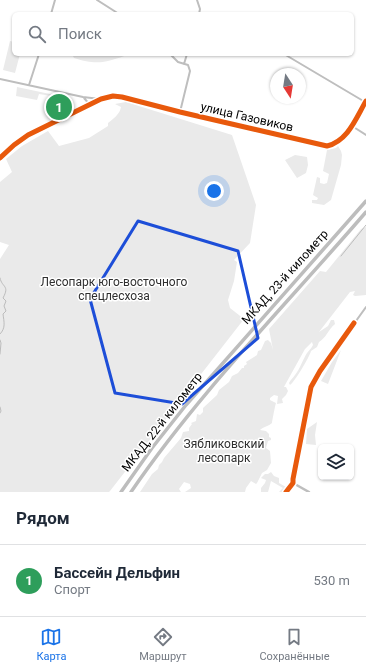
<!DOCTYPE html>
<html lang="ru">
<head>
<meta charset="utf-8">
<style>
	:root { --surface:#fff; --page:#f2f2f3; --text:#1f2937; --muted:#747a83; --line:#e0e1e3; --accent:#1a73e8 }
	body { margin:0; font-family:Roboto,sans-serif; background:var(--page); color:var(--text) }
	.controls { position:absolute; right:12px; bottom:12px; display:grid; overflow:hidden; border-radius:6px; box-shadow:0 1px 3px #0004 }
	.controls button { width:36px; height:36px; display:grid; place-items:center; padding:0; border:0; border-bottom:1px solid var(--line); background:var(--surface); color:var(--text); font:20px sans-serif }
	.compass { position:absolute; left:270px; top:68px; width:36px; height:36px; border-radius:50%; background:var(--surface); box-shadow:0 1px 3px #0004; rotate:168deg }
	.you { position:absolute; left:214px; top:191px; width:14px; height:14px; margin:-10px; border:3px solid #fff; border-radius:50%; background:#1a73e8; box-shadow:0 0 0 6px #1a73e833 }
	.badge { display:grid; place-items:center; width:26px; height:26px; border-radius:50%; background:var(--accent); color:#fff; font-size:13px; font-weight:700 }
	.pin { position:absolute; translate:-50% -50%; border:2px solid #fff; box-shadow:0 1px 4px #0006 }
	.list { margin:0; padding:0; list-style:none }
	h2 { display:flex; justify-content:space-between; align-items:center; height:52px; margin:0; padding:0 16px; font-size:17px }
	h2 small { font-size:13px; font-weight:400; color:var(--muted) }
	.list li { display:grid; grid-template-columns:26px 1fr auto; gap:12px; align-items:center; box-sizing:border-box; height:72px; padding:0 16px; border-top:1px solid var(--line) }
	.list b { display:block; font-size:15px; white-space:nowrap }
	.list p { margin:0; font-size:13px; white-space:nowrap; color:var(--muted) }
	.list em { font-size:13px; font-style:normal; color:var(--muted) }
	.icon { flex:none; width:22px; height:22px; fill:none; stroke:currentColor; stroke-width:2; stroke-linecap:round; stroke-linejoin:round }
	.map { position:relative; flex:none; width:366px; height:492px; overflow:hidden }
	.search { position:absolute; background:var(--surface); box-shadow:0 1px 3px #0004; left:12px; right:12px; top:12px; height:44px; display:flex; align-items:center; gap:10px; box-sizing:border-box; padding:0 14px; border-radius:6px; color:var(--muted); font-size:15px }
	.sheet { height:124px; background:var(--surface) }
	nav { display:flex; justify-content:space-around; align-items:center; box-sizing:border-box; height:56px; border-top:1px solid var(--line); background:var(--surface); font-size:11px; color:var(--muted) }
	nav a { display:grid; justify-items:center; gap:2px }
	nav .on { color:var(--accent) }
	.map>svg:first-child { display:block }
	.green { fill:#eaeaea }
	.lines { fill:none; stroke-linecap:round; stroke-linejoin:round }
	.stream { stroke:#bcbcbc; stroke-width:1 }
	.minor { stroke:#bebebe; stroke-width:2 }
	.tertiary { stroke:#bebebe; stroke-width:2.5 }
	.trunk { stroke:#bdbdbd; stroke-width:3.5 }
	.cycleway-casing { stroke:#fff; stroke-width:8 }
	.cycleway { stroke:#e8590c; stroke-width:5 }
	.marked { fill:none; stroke:#1d4ed8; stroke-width:3; stroke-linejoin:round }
	.labels { text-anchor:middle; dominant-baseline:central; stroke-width:3; stroke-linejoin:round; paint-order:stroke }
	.street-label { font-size:12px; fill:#000; stroke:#fff }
	.park-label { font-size:12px; fill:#2f2f2f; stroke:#fff }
</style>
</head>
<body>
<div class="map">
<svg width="366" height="492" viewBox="0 0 366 492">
	<rect width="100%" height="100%" fill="#fff"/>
	<path class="green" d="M10,41L14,42V54H20L15,73L3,70Z
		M72,54H130C107,62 98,66 74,58Z
		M17,87L64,97V98L39,94L37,100L16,96Z
		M126,102L232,135L256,205L250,243L234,260L237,262L234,281L228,300L230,308L244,319L110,491L109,492H0V259L9,245L0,242V182L12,172L6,159L22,146L48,131L59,146L89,138L108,126V123C113,119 120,114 121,107L115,104Z
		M338,146L341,151L342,155L341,165L331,200L324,205L312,203V200H317L318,198L313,195L317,177L320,178V183L324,184L327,183L329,174L323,171L327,150L336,148Z
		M295,155L307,157L308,165L306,173L297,178L285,160Z
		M366,227V295L355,296L353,295L355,291L350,292L319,332L328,326L331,320H334L335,324C328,330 326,338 319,342L317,347L311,351C310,356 294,383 290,385L289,383C291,379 293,378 295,375C300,369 303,359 307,353C309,350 312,348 313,345L312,342L305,349L285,385L284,387H286L288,391L286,395L282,399L283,403L277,404L278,396L274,395L270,398V400L276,403C275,406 272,422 272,423C269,426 263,427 260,430L266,431L269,434V437L271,438V440L268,441L266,448L270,451L271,463L267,470L262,473L257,483L256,484L251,481L246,488L245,492H185L191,488L190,484L184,482L179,489L181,492H140L152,474L158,469L159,465L162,462L164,458L181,438L183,432L189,431V428L192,424L191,423L196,421L197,414L200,415L203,412V408L217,395L219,390L229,382L232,376L238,373L242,368H244V366L247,364L246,362L257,355L258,351L261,350L265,341L268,340L271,343L273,350L269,329L320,271L326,272L361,229Z
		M341,350L328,384L321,381L332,362Z
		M317,422L315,435L316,445L306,444L307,429Z
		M271,472L274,476L279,478V483L286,487L284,492H279L283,488L271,481L268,492H261V488L265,483L266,480L261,478L265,474H268Z"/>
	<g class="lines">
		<path class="stream" d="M341,256L366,225
			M0,278C2,288 10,285 3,298L6,301L4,306L6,311L3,314C4,322 6,328 0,334
			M0,340L1,343L0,354
			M0,407L1,411L0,413"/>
		<path class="minor" d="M97,0L119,14
			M197,0L200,9L199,14
			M51,14L55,0
			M170,54L178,62L188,65L190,71L180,112
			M284,54L365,102
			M184,64L187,54
			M0,79L83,97L100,99
			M29,85L39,54
			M84,98L90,105
			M352,126L366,135
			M293,483V479L311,387L320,371L366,307"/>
		<path class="tertiary" d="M0,158L14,145L28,135L101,99L113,96L122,97L180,112L327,146C348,141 356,118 366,101
			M286,492L293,483L309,492"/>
		<path class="trunk" d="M121,492L152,448L186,405L366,201
			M131,492C200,391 287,304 366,212"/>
		<g class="cycleway-casing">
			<path id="cycleway" d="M0,158L14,145L28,135L101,99L113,96L122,97L180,112L327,146C348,141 356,118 366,101
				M286,492L293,483V479L311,387L320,371L354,323"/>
		</g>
		<use href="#cycleway" class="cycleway"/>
	</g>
	<path class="marked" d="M138,221L238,251L258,338L182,404L115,393L90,299Z"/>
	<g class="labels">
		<g class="street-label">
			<text transform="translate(247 117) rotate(13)">улица Газовиков</text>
			<text transform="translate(285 277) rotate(-48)">МКАД, 23-й километр</text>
			<text transform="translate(162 422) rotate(-52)">МКАД, 22-й километр</text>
		</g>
		<g class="park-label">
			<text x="114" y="282">Лесопарк юго-восточного<tspan x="114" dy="14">спецлесхоза</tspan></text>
			<text x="224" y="444">Зябликовский<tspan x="224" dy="14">лесопарк</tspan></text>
		</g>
	</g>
</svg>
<div class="controls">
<button><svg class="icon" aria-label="layers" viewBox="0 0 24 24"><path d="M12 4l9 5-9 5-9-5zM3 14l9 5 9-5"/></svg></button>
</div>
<svg class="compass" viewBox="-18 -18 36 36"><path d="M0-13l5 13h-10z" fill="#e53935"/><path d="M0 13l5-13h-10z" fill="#747a83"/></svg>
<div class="you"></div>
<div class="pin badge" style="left:59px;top:107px;background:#2e9e5b">1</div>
<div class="search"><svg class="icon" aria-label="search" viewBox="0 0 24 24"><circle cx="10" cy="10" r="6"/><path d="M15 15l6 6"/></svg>Поиск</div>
</div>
<section class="sheet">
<h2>Рядом<small></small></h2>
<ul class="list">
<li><span class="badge" style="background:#2e9e5b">1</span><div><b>Бассейн Дельфин</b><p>Спорт</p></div><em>530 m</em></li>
</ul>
</section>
<nav>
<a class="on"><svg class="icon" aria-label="map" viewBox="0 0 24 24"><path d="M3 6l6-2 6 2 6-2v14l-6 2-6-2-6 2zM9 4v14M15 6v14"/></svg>Карта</a>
<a><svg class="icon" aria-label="directions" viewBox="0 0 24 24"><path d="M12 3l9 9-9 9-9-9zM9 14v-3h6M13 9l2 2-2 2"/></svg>Маршрут</a>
<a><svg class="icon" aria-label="saved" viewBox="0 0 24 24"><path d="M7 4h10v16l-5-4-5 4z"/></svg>Сохранённые</a>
</nav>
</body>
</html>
